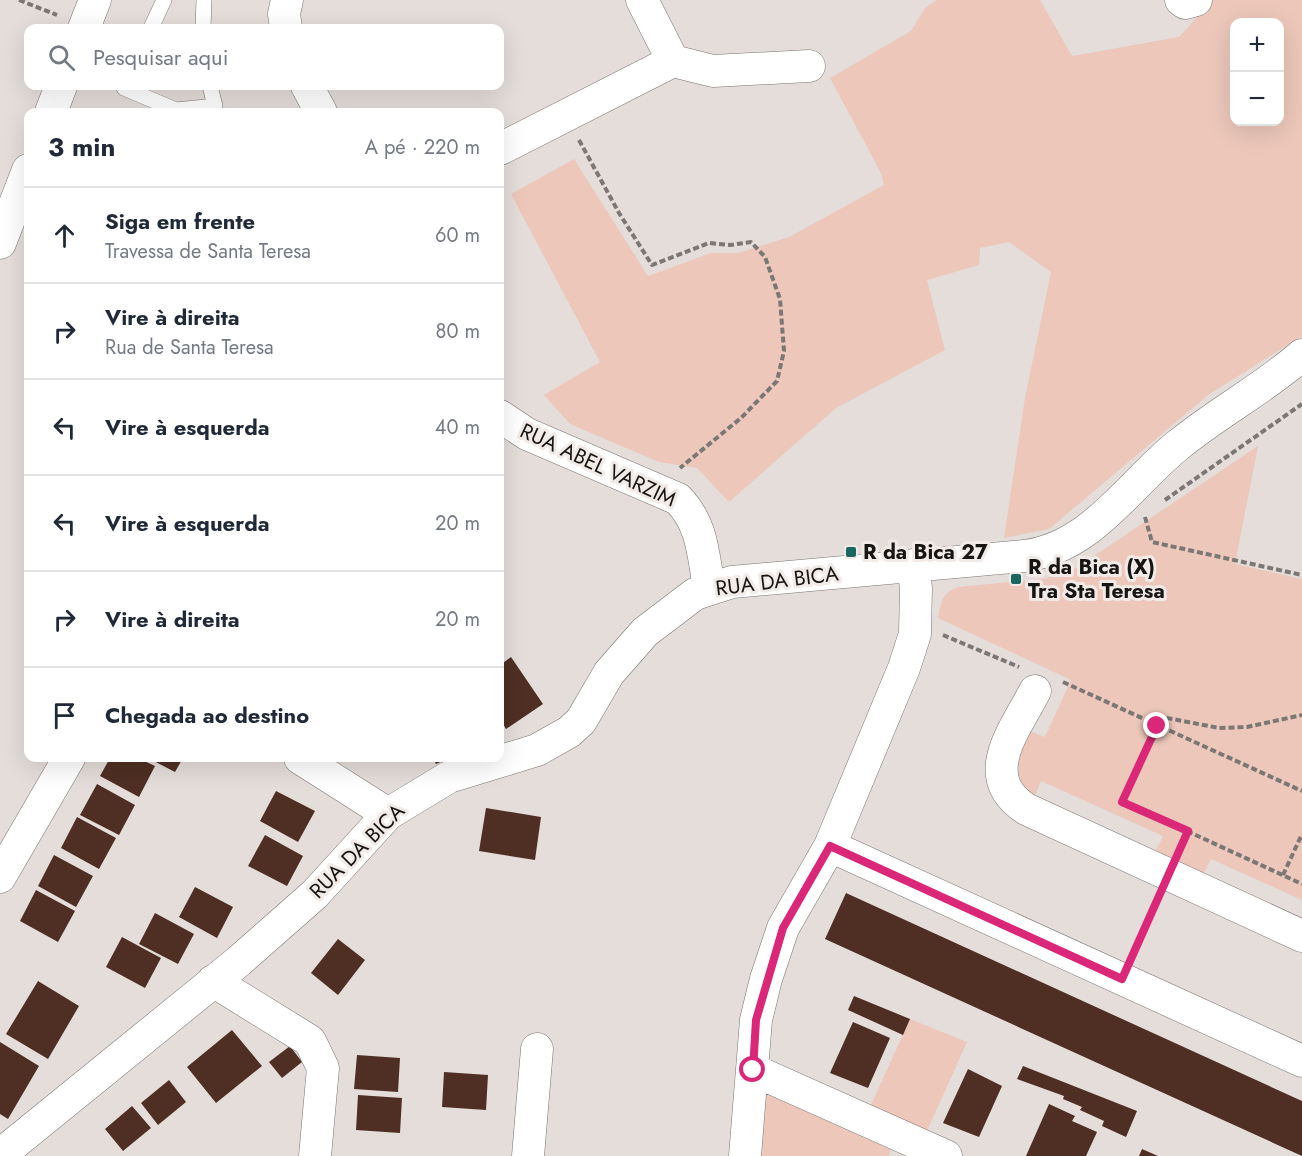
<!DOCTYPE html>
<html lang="pt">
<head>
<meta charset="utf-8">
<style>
	:root { --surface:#fff; --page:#f2f2f3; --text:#1f2937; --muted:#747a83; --line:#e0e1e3 }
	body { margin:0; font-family:Jost,sans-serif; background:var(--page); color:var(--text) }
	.controls { position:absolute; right:18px; top:18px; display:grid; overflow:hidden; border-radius:12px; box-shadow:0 6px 24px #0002 }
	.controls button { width:54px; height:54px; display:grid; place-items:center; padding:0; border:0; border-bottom:2px solid var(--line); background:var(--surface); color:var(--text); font:30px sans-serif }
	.stop { position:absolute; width:18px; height:18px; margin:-14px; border:4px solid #db2777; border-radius:50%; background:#fff }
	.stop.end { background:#db2777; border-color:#fff; box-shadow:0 2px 6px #0008 }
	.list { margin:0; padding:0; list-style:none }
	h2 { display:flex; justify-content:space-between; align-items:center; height:78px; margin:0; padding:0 24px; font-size:26px }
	h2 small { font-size:20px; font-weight:400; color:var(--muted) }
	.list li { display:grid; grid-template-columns:39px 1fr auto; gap:18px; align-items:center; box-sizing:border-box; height:96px; padding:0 24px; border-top:2px solid var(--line) }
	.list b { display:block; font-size:22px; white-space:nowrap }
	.list p { margin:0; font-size:20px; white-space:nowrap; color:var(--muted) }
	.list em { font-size:20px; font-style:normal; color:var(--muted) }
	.icon { flex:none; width:33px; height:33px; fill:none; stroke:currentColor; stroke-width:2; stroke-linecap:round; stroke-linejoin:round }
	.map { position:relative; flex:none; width:1302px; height:1156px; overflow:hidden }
	.search { position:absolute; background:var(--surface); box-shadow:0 6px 24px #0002; left:24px; top:24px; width:480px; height:66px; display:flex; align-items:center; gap:15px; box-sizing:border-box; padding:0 21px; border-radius:12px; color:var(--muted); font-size:22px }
	.panel { position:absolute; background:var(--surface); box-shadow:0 6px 24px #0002; left:24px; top:108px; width:480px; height:654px; border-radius:12px }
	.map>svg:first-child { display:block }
	.green { fill:#ecc7ba; fill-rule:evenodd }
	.building { fill:#4f2f23 }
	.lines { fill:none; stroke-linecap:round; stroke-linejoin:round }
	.lane-casing { stroke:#7b7472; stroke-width:16 }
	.street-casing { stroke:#7b7472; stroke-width:33 }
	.path { stroke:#7b7775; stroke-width:4; stroke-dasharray:6 3; stroke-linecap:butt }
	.lane { stroke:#fff; stroke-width:15 }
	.street { stroke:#fff; stroke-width:32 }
	.route { stroke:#db2777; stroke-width:8 }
	.poi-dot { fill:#1a6661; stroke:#f1eae7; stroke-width:2 }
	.labels { text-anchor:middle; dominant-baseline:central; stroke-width:6; stroke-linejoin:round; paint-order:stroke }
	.street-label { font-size:21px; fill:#171514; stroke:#f1eae7 }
	.poi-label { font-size:21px; font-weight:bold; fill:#171514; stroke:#f1eae7; text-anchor:start }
</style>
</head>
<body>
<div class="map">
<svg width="1302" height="1156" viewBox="0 0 1302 1156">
	<rect width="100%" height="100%" fill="#e4ddda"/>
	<path class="green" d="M937,0H1040L1072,56L1179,37L1213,0H1302V336L1208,395L1049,529L1004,538L1025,398L1051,272L1009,242L980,248L979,265L927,280L945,350L836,408L729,502L697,468L659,462L570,424L544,395L600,362L511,194L574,159L648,276L711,253H738L789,237L884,185L881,173L830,78L911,31L925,8ZM1234,22H1280V122H1234Z
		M1258,446L1235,564L1302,579V900L1211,859L1202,877L1154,855L1163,836L1041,781L1033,800L1025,792L1015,766L1029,731L1045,737L1071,680L938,618C941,603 942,593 958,587L1043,579L1073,570Z
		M910,1019L967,1042L927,1131L871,1105Z
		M766,1093L891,1150L889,1156H760Z"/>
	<path class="building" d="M511,657L543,704L506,729L500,719V665Z
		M110,758H138L155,766L139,797L100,776Z
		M148,758H183L175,772Z
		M433,758H449L436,764Z
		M97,784L135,805L119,835L80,815Z
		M276,791L315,811L298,842L260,821Z
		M486,808L541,817L535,860L479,851Z
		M77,817L116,838L99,869L61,848Z
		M265,835L303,856L287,886L248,866Z
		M54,855L93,876L76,907L38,886Z
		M195,887L233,907L217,938L179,917Z
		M36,890L75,911L58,942L20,921Z
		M846,893L1302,1101V1156L825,939Z
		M155,913L194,934L178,964L139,944Z
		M122,937L161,958L145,988L106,967Z
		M338,939L365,960L338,995L311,973Z
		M38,981L79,1006L48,1059L6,1034Z
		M854,996L910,1019L903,1035L848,1010Z
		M853,1022L890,1038L868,1088L830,1073Z
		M232,1030L262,1066L216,1103L187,1067Z
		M0,1042L39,1066L8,1119L0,1114Z
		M290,1046L302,1062L282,1078L269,1062Z
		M357,1055L400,1058L398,1092L354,1089Z
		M1023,1066L1137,1111L1126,1137L1102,1126L1104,1121L1080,1110L1082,1107L1063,1099L1064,1096L1017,1079Z
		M968,1069L1002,1086L979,1137L943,1123Z
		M444,1072L488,1075L486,1110L442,1107Z
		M169,1080L186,1102L158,1125L141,1103Z
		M358,1095L402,1098L400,1133L356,1130Z
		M1049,1104L1075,1116L1072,1121L1097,1132L1086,1156H1026Z
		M132,1106L151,1128L123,1151L105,1129Z
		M1142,1149L1158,1156H1139Z"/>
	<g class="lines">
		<g class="lane-casing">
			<path id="lane" d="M151,28L164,0
				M203,28L204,0
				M125,86L124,88L176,110L215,106L210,86"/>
		</g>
		<g class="street-casing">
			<path id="street" d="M642,0L673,61
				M1181,0L1185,3L1196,0
				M84,28L95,0
				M286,28L284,14L287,0
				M307,86L321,112
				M51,112L61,86
				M500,149L673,61L713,71L809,66
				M0,243L28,170
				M500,416L527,434L678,499C703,525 703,554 709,588
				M1035,691C1015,730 976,776 1026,809L1302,936
				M300,758L388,814
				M830,846L1302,1061
				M0,877L69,758
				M213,981L310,1041L323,1068L315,1156
				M753,1070L946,1156
				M0,1155L239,961L315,894L388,814L449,777L537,750L569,732L581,721L609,673L645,632L695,594L732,582L1024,556C1091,548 1128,486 1177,446C1217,413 1263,389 1302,355
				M528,1156L537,1049
				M745,1156L756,1020L766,979L783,928L830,846L904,668L915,634L916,588L913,565"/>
		</g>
		<path class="path" d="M19,0L57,15
			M579,140L619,213L652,265L709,243L730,245L751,242L765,257L780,299L784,351L777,381L741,418L680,468
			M1165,500L1302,404
			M1145,517L1152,542L1302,575
			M943,635L1019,667
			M1063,682L1302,791
			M1187,831L1302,884
			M1180,849L1187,831L1122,802L1162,717L1219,728L1247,727L1302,715
			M1283,875L1302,834
			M1133,953L1157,900"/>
		<use href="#lane" class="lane"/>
		<use href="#street" class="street"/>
	</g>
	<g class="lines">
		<path class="route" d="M753,1070L756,1020L783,928L830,846L1122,979L1188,831L1122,802L1157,726"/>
	</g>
	<g class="poi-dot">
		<rect x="845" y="546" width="12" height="12" rx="3"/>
		<rect x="1010" y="573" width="12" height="12" rx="3"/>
	</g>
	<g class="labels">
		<g class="street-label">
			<text transform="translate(598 465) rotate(25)">RUA ABEL VARZIM</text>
			<text transform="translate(777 581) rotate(-7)">RUA DA BICA</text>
			<text transform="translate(357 851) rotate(-45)">RUA DA BICA</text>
		</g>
		<g class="poi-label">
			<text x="863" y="552">R da Bica 27</text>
			<text x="1028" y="567">R da Bica (X)<tspan x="1028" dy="24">Tra Sta Teresa</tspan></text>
		</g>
	</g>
</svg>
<div class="controls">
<button>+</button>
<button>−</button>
</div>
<div class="stop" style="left:753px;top:1070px"></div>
<div class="stop end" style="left:1157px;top:726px"></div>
<div class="search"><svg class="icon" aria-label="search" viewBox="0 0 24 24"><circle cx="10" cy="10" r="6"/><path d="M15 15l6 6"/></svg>Pesquisar aqui</div>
<section class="panel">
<h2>3 min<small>A pé · 220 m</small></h2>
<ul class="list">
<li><svg class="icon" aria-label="ahead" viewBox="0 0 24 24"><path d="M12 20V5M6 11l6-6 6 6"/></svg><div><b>Siga em frente</b><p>Travessa de Santa Teresa</p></div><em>60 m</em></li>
<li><svg class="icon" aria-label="right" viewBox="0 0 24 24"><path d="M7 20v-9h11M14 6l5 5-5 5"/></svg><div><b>Vire à direita</b><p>Rua de Santa Teresa</p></div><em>80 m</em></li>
<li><svg class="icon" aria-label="left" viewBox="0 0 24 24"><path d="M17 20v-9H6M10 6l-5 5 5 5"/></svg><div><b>Vire à esquerda</b></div><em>40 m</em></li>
<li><svg class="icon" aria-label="left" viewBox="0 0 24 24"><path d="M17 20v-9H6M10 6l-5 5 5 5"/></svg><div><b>Vire à esquerda</b></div><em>20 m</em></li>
<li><svg class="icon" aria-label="right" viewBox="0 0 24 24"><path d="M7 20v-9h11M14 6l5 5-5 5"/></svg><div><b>Vire à direita</b></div><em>20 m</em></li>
<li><svg class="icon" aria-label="arrive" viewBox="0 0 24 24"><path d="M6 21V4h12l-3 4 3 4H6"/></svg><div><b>Chegada ao destino</b></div></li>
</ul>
</section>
</div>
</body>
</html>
